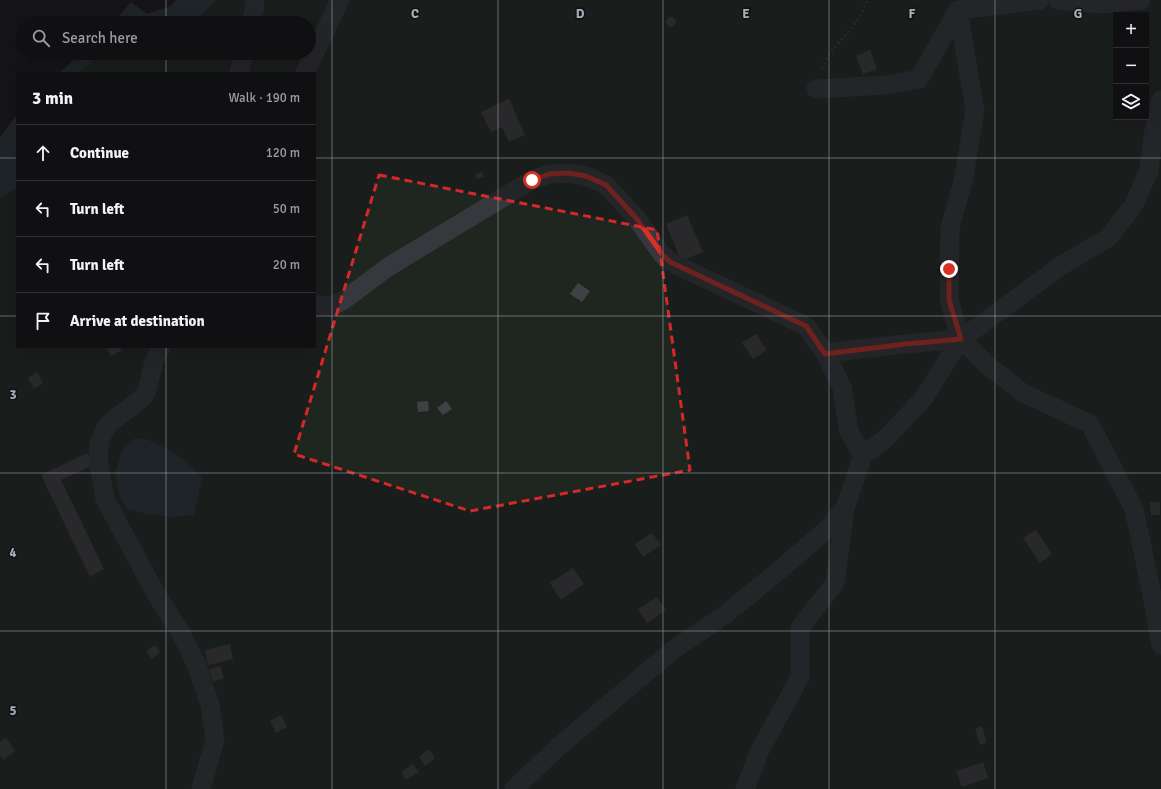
<!DOCTYPE html>
<html lang="en">
<head>
<meta charset="utf-8">
<style>
	:root { --surface:#101012; --page:#1e1e20; --text:#f1f3f6; --muted:#9c9d9f; --line:#303032 }
	body { margin:0; font-family:Signika,sans-serif; background:var(--page); color:var(--text) }
	.controls { position:absolute; right:12px; top:12px; display:grid; overflow:hidden; border-radius:0px; box-shadow:0 4px 16px #0002 }
	.controls button { width:36px; height:36px; display:grid; place-items:center; padding:0; border:0; border-bottom:1px solid var(--line); background:var(--surface); color:var(--text); font:20px sans-serif }
	.stop { position:absolute; width:12px; height:12px; margin:-9px; border:3px solid #d93025; border-radius:50%; background:#fff }
	.stop.end { background:#d93025; border-color:#fff; box-shadow:0 1px 4px #0008 }
	.list { margin:0; padding:0; list-style:none }
	h2 { display:flex; justify-content:space-between; align-items:center; height:52px; margin:0; padding:0 16px; font-size:17px }
	h2 small { font-size:13px; font-weight:400; color:var(--muted) }
	.list li { display:grid; grid-template-columns:26px 1fr auto; gap:12px; align-items:center; box-sizing:border-box; height:56px; padding:0 16px; border-top:1px solid var(--line) }
	.list b { display:block; font-size:15px; white-space:nowrap }
	.list em { font-size:13px; font-style:normal; color:var(--muted) }
	.icon { flex:none; width:22px; height:22px; fill:none; stroke:currentColor; stroke-width:2; stroke-linecap:round; stroke-linejoin:round }
	.map { position:relative; flex:none; width:1161px; height:789px; overflow:hidden }
	.search { position:absolute; background:var(--surface); box-shadow:0 4px 16px #0002; left:16px; top:16px; width:300px; height:44px; display:flex; align-items:center; gap:10px; box-sizing:border-box; padding:0 14px; border-radius:22px; color:var(--muted); font-size:15px }
	.panel { position:absolute; background:var(--surface); box-shadow:0 4px 16px #0002; left:16px; top:72px; width:300px; height:276px; border-radius:0px }
	.map>svg:first-child { display:block }
	.green { fill:#1e261f; fill-rule:evenodd }
	.water { fill:#2c353c }
	.building { fill:#404145 }
	.lines { fill:none; stroke-linecap:round; stroke-linejoin:round }
	.path { stroke:#3d3f44; stroke-width:2.5; stroke-dasharray:2 3; stroke-linecap:butt }
	.minor { stroke:#37383d; stroke-width:19 }
	.route { stroke:#d93025; stroke-width:5 }
	.marked { fill:none; stroke:#d62828; stroke-width:3; stroke-dasharray:8 5; stroke-linejoin:round }
	.grid { fill:none; stroke:#a8adb8; stroke-width:1; stroke-opacity:0.55 }
	.grid-label { font-size:13px; text-anchor:middle; font-weight:bold; fill:#a8adb8; stroke:#111113; stroke-width:3; stroke-linejoin:round; paint-order:stroke }
</style>
</head>
<body>
<div class="map">
<svg width="1161" height="789" viewBox="0 0 1161 789">
	<rect width="100%" height="100%" fill="#161618"/>
	<path class="green" d="M217,0H1161V789H0V198L17,188V347H315V73H78L101,53H309V23H192ZM1116,15H1146V117H1116Z"/>
	<path class="water" d="M176,0H217L192,23H113L131,2L147,14L171,6Z
		M82,53H101L78,73H59Z
		M17,114V188L0,198V138Z
		M135,438L146,439L165,448L185,460L202,478L194,515L171,517L146,514L127,509L119,494L115,473L123,449Z"/>
	<path class="building" d="M666 22a5 5 0 1 1 10 0a5 5 0 1 1-10 0Z
		M870,50L877,69L863,74L856,56Z
		M509,99L525,135L509,142L502,127L491,132L481,112Z
		M482,172L484,177L476,179L475,174Z
		M687,215L703,252L681,261L666,224Z
		M578,283L590,291L582,302L570,294Z
		M756,334L767,350L753,359L742,343Z
		M106,347H120L122,350L111,356Z
		M37,372L43,383L34,389L28,378Z
		M428,401L429,411L418,412L417,402Z
		M446,401L452,409L443,415L437,408Z
		M87,453L93,465L61,480L104,569L90,577L41,475Z
		M1150,502H1160V515H1151Z
		M1036,530L1052,554L1040,563L1023,538Z
		M652,533L661,545L643,557L635,544Z
		M573,568L584,584L561,600L550,583Z
		M657,597L666,610L647,623L638,609Z
		M230,644L233,659L208,665L205,650Z
		M155,645L160,652L152,659L146,651Z
		M220,666L224,678L213,682L209,670Z
		M281,715L287,727L276,733L270,721Z
		M982,726L987,743L980,745L975,729Z
		M6,738L15,751L3,760L0,756V742Z
		M429,749L435,758L425,766L419,757Z
		M983,762L988,778L962,787L956,771Z
		M413,764L419,772L406,780L401,772Z"/>
	<g class="lines">
		<path class="path" d="M822,69C829,49 846,37 857,20C862,14 864,7 868,0"/>
		<path class="minor" d="M1058,0L1104,4L1141,0
			M958,10L975,110L963,181L950,228L949,300L957,327L961,339L986,364L1023,393L1090,424L1134,509L1152,595L1161,645
			M958,10L1040,0
			M251,23L255,6L254,0
			M239,73L244,53
			M305,73L340,0
			M816,89L886,85L919,79L958,10
			M315,304L322,306H333L344,300L388,267L532,180L550,174L568,173L586,176L606,185L637,219L662,254L670,262L806,326L825,353L842,387L849,432L863,455
			M161,347L154,362L146,393L143,397L110,423L104,431L100,440L98,452L99,465L105,499L156,594L181,633L197,666L210,705L215,740L201,789
			M825,353L905,344L961,339
			M514,789L558,747L673,650L726,614L776,573L826,530L845,508
			M745,789L759,752L800,677V628L835,583L845,508L863,455L885,439L923,399L961,339L1062,265L1108,238L1133,206L1149,171L1153,136L1161,100"/>
	</g>
	<g class="lines">
		<path class="route" d="M532,180L550,174L568,173L586,176L606,185L637,219L662,254L670,262L806,326L825,354L906,344L961,339L949,300V269"/>
	</g>
	<path d="M0 0H1161V789H0ZM379,175L657,230L690,470L470,511L294,454Z" fill="#161618" fill-opacity=".55" fill-rule="evenodd"/>
	<path class="marked" d="M379,175L657,230L690,470L470,511L294,454Z"/>
	<path class="grid" d="M166,0V23M332,0V789M498,0V789M663,0V789M829,0V789M995,0V789M166,53V73M0,158H17M315,158H1161M0,316H17M315,316H1161M166,347V789M0,473H1161M0,631H1161"/>
	<g class="grid-label">
		<text x="415" y="18">C</text>
		<text x="580" y="18">D</text>
		<text x="746" y="18">E</text>
		<text x="912" y="18">F</text>
		<text x="1078" y="18">G</text>
		<text x="13" y="399">3</text>
		<text x="13" y="557">4</text>
		<text x="13" y="715">5</text>
	</g>
</svg>
<div class="controls">
<button>+</button>
<button>−</button>
<button><svg class="icon" aria-label="layers" viewBox="0 0 24 24"><path d="M12 4l9 5-9 5-9-5zM3 14l9 5 9-5"/></svg></button>
</div>
<div class="stop" style="left:532px;top:180px"></div>
<div class="stop end" style="left:949px;top:269px"></div>
<div class="search"><svg class="icon" aria-label="search" viewBox="0 0 24 24"><circle cx="10" cy="10" r="6"/><path d="M15 15l6 6"/></svg>Search here</div>
<section class="panel">
<h2>3 min<small>Walk · 190 m</small></h2>
<ul class="list">
<li><svg class="icon" aria-label="ahead" viewBox="0 0 24 24"><path d="M12 20V5M6 11l6-6 6 6"/></svg><div><b>Continue</b></div><em>120 m</em></li>
<li><svg class="icon" aria-label="left" viewBox="0 0 24 24"><path d="M17 20v-9H6M10 6l-5 5 5 5"/></svg><div><b>Turn left</b></div><em>50 m</em></li>
<li><svg class="icon" aria-label="left" viewBox="0 0 24 24"><path d="M17 20v-9H6M10 6l-5 5 5 5"/></svg><div><b>Turn left</b></div><em>20 m</em></li>
<li><svg class="icon" aria-label="arrive" viewBox="0 0 24 24"><path d="M6 21V4h12l-3 4 3 4H6"/></svg><div><b>Arrive at destination</b></div></li>
</ul>
</section>
</div>
</body>
</html>
